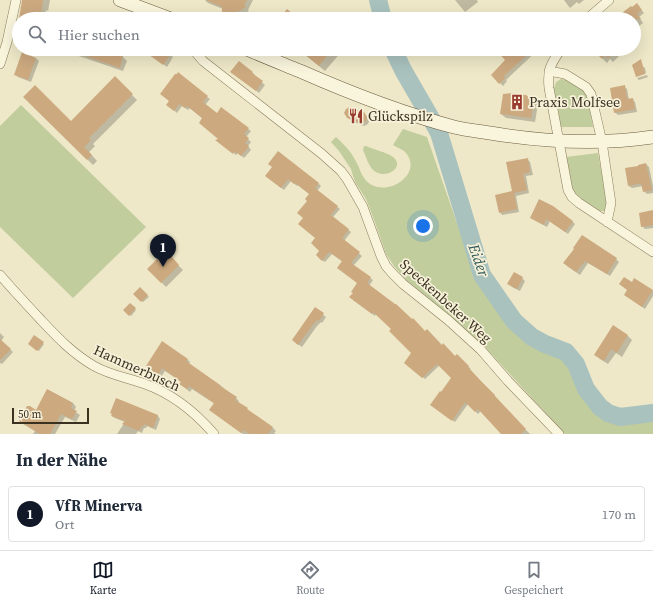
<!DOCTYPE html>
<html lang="de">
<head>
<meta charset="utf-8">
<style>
	:root { --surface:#fff; --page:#f2f2f3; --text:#1f2937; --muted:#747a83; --line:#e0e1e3; --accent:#111827 }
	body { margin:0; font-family:"Source Serif 4",serif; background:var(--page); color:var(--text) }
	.scale { position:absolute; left:12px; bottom:10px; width:77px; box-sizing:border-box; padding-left:4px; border:2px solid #3b3121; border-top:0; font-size:11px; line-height:14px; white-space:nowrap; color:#3b3121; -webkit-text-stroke:3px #f6f1d8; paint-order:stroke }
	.you { position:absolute; left:423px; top:226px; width:14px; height:14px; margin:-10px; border:3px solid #fff; border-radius:50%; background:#1a73e8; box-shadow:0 0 0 6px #1a73e833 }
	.badge { display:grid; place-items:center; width:26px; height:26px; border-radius:50%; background:var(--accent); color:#fff; font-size:13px; font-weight:700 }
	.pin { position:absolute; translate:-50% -33px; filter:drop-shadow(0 1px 2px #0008) }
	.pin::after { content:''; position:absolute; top:21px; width:14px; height:12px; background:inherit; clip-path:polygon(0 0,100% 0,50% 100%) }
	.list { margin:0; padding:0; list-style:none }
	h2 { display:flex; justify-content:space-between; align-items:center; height:52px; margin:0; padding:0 16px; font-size:17px }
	h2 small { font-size:13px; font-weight:400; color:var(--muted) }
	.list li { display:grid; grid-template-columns:26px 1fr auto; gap:12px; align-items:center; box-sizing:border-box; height:56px; margin:0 8px 8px; padding:0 8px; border:1px solid var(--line); border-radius:4px }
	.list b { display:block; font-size:15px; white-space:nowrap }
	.list p { margin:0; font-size:13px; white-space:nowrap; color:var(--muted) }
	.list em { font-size:13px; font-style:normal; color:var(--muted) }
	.icon { flex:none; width:22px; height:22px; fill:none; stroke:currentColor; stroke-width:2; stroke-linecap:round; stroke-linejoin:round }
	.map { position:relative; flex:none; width:653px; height:434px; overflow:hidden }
	.search { position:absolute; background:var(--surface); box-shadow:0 4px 16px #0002; left:12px; right:12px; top:12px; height:44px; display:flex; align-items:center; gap:10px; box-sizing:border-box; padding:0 14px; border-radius:22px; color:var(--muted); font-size:15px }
	.sheet { height:116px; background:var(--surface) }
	nav { display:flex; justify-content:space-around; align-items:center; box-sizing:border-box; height:56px; border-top:1px solid var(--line); background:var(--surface); font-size:11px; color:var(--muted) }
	nav a { display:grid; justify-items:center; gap:2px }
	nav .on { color:var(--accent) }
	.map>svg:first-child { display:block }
	.green { fill:#c1cd9c }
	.shadow { fill:#0003 }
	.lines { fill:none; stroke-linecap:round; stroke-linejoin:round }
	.river { stroke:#a9c2be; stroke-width:18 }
	.building { fill:#cca97f }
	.street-casing { stroke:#8a7b5d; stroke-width:10 }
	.secondary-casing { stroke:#6c5c40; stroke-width:14 }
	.street { stroke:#f9f4dc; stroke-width:9 }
	.secondary { stroke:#f9f4dc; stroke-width:13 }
	.labels { text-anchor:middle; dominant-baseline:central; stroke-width:3.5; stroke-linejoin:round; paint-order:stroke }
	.poi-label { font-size:14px; fill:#3b3121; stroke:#f6f1d8; text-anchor:start }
	.street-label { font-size:14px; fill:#3b3121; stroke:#f6f1d8 }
	.water-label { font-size:15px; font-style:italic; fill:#30585a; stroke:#f6f1d8 }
</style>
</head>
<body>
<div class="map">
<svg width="653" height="434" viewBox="0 0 653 434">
	<rect width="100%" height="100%" fill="#eee8c8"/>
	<path class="green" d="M561,79L566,80L584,90L587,95L593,127H561L554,88L556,82Z
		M21,105L146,227L73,298L0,227V126Z
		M403,129L427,137L476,278L524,339L562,356L570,368L580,393L593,410L606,418L623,425L653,420V434H565L485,347L451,317L405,279L394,266L386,254L373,217L366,199L355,182L351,169L339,151L331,142L336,137C343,144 350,150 354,158C360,167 361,178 370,184C391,197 425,171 404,151C401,149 396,147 393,145Z
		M364,146H366C373,149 388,153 393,157C406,167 385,181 373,170C368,165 366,156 363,150Z
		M598,153L608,208L604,211H599C592,207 583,203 577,197C568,187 568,170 566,157Z"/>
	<path class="shadow" d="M23,0H50L48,11L46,10L45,19H20Z
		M205,0H253L248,10L249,11L240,16L227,17L223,13V9L208,3Z
		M455,0H477L478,2L465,12Z
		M564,0H584L579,4L577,2L570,8Z
		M639,7L644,13L639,17L643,23L634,30V19H622Z
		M51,49H100L123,57L127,61L123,71L61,50L60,52Z
		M142,49H162L173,57L167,67Z
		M298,49H340L342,51L325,71Z
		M498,49H539L506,80L507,81L503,86L492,75L506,60Z
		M593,49H624L621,52L622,53L613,62L610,59L607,63Z
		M36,58L39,61L31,82L18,77L15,74Z
		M638,62L645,68L646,73L637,76V77H636Z
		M252,72L255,75L254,76L265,85L259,93L235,74Z
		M647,75L648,77L639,80L637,78Z
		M115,78L137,100L93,144L95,146L89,152L97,161L93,165L24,97L71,122Z
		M624,87L627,89L629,100L632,99L635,102L637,112L618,115L615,112Z
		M207,97L210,99L205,105L217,114L248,129L251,131L246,137L251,142L248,146L251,150L244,158L238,153L236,155L219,142L220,139L203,119L190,108L188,110L182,106L177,113L168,105Z
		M530,99H533L538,104L535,122L506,118L501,114Z
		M364,113L367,117L369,121L368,124L364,126L351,121L348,117Z
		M278,152L319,184L321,186L317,191L340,209L333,217L351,232L344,241L362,256L353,266L373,280L369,286L456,357L457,355L471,369L469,370L511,415L530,434H503L481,411L478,414L468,404L455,422L431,405L441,393L452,378L440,365L425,379L407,365L413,353L392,329L376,314L375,316L353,300L358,284L343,262L332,254L325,262L319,258L320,251L316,238L304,218L310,194L298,185L297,186L291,181L284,190L269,178Z
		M527,159L530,162L533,175L526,176L529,193L516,196L519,212L502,215L500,212L513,192Z
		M646,164L649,167L653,186V193L647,194L644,191L643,186L632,188L629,186L639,167Z
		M653,211V228L645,229L642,226Z
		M531,217L572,221L575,224L568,234L550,221L547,227L534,220Z
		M575,249L616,259L619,262L610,276L588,263L580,275L567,266Z
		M165,252L183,270L166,287L148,269Z
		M522,278L525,281L520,291L512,287L509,284Z
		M632,283L653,291V296L645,309L625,295Z
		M140,289L149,297L143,302L135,294Z
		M130,304L136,310L131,316L124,310Z
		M315,308L326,317L322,323L321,322L317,326L302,347L296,343Z
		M613,326L628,336L632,340L622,357L616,353L608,364L600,359L596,355Z
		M0,333L4,337L1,341L13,352L2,364L0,363Z
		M43,343L44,344L39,351L30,345Z
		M187,359L190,362L189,364L220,385L236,398L239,401L238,403L247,409L250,412V413L273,428L276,431L274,433L276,434H243L214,413L215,404L192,389L190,392L180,384L182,382L165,371L161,377L147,366Z
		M48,390L73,403L76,407L74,411L80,415L76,422L65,417L55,434H33L35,431L23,424L20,421L37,411Z
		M116,400L158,416L160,419L156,430L147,426L146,428H144L142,433L138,431L136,434H117L125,422L115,418L112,416Z"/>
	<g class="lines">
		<path class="river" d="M378,0L383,19
			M393,49L403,70L429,115L439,133L482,275L514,321L532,337L545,344L566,352L576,364L586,389L600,407L608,413L620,417L653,413"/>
	</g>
	<path class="building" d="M22,0H43L40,19H19Z
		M206,0H247L244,5L246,7L239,11L232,13L222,14V7Z
		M637,3L642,10L637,14L641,19H614L631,6L632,7Z
		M287,9L299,19H279Z
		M69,49H102L123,56L120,68L68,50Z
		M141,49H164L171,54L163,65Z
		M298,49H332L319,66Z
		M495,49H521L527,55L504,76L505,78L499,84L491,75L505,60Z
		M592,49H617L608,58L605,55L602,59Z
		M22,52L36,58L28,80L14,75Z
		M641,59L645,74L636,77L632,65Z
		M239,61L253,72L252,73L263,81L256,91L230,72Z
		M178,72L208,96L203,102L217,113L221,107L249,128L244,134L249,138L245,143L249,146L241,156L234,151L233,154L215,140L218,139L199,123L202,118L187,106L185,108L179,104L174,111L166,105L169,101L160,94L175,74H177Z
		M115,76L133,94L89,138L91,140L84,147L92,155L87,160L23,97L35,85L71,121Z
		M625,85L627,99L633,98L635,109L614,113L610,88Z
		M511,93L526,95L530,98H534L531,118L500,114L503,94Z
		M349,107L364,112L367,117L366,121L360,123L347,118L344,113L346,109Z
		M278,151L319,183L315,188L338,206L331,215L349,229L342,238L360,252L351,263L371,277L367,283L395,304H396L412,319L413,318L425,331L427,329L442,345L443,343L455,356L457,354L469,366L468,367L480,380L495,395V396L526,429L521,434H501L478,409L475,412L465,402L452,421L430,405L440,391L441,392L451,378L437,364L422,378L404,363L411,353L389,331L391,329L373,312L372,314L349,297L353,293L351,292L357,283L337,268L342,261L329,252L322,261L316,255L319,251L311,243L315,238L298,224L303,218L297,213L307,201L305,199L309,194L295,183L294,184L288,179L281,188L265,176L272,167L268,164Z
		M528,158L530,172L523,174L527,190L514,193L517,209L499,213L495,195L512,191L506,162Z
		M646,163L652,190L643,192L641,183L628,186L625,168L638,166V165Z
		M539,199L553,206L573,221L565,232L546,219L544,225L530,218Z
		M653,210V225L641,227L639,213Z
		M582,235L617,258L607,274L585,261L576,272L563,263L574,249L573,248Z
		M166,250L179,265L161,283L147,269Z
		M514,272L523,277L517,289L507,284Z
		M624,277L632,282L634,278L653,290L642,307L624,295L627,290L619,284Z
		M140,287L148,295L141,302L133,294Z
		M130,303L136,308L129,316L123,310Z
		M315,307L324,313L319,321L317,320L314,323L298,345L292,340Z
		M613,325L628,335L617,353L611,349L604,361L594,355Z
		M34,335L44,342L37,351L28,344Z
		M0,339L11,349L0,360Z
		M162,341L188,359L186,361L220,385V386L237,397L235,400L248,408L247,409L273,427L268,434H250L243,430L241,433L209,410L214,403L189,386L187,389L179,384L181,382L162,368L158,375L146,366Z
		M47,389L73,403L71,408L77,411L72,419L61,414L50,434H40L19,421L27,406H30L36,410Z
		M116,398L158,415L153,428L144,424V426H142L139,431L122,424L125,421L111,416L112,414L110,413Z"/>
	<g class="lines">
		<g class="street-casing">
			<path id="street" d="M587,19L609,0
				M196,49L197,54L203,61L322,154L341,171L347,179L363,207L381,256L386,266L392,273L403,284L448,320L481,350L508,381L559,434
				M561,49C551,64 547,69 549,88L568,190L572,197L579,203L653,252
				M0,64L7,42L16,0
				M549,71L565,74L586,87L591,94L602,142L611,203L607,222
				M0,275C13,290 27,305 41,320C58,338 72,353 94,366C110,375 128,378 145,384C173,394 195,412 214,434"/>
		</g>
		<g class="secondary-casing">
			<path id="secondary" d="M120,0L171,19
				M247,49C265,57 283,64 300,71C350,93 401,113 454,127C466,130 478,131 490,133C544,142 599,145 653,137"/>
		</g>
		<use href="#street" class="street"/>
		<use href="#secondary" class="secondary"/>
	</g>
	<defs>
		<g id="building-bare" transform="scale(1.2)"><path d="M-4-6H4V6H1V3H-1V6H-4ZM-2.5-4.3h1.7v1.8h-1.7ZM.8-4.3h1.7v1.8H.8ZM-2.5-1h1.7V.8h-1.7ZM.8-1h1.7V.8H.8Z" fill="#993b2e" stroke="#f6f1d8" stroke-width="2.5" paint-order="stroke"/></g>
		<g id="restaurant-bare" transform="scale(1.2)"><path d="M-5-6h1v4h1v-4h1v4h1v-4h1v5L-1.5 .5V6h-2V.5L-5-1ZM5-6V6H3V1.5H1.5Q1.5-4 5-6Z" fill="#993b2e" stroke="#f6f1d8" stroke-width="2.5" paint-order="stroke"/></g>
	</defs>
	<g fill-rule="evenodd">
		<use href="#building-bare" x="517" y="102"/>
		<use href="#restaurant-bare" x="356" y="116"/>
	</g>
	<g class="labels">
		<g class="poi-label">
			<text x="529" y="102">Praxis Molfsee</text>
			<text x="368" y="116">Glückspilz</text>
		</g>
		<g class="street-label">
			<text transform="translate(446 301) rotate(42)">Speckenbeker Weg</text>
			<text transform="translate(137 368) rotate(24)">Hammerbusch</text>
		</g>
		<g class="water-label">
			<text transform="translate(479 260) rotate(70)">Eider</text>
		</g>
	</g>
</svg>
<div class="scale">50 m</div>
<div class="you"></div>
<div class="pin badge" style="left:163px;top:267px">1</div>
<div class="search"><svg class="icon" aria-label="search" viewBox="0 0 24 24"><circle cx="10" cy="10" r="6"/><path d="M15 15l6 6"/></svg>Hier suchen</div>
</div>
<section class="sheet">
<h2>In der Nähe<small></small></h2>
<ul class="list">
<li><span class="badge">1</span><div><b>VfR Minerva</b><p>Ort</p></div><em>170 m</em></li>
</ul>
</section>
<nav>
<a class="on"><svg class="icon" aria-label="map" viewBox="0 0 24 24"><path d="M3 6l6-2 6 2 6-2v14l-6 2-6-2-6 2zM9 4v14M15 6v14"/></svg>Karte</a>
<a><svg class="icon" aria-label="directions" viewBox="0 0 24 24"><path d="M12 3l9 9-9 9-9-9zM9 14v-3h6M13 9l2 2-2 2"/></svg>Route</a>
<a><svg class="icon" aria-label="saved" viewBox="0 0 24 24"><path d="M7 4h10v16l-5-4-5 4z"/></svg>Gespeichert</a>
</nav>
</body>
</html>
